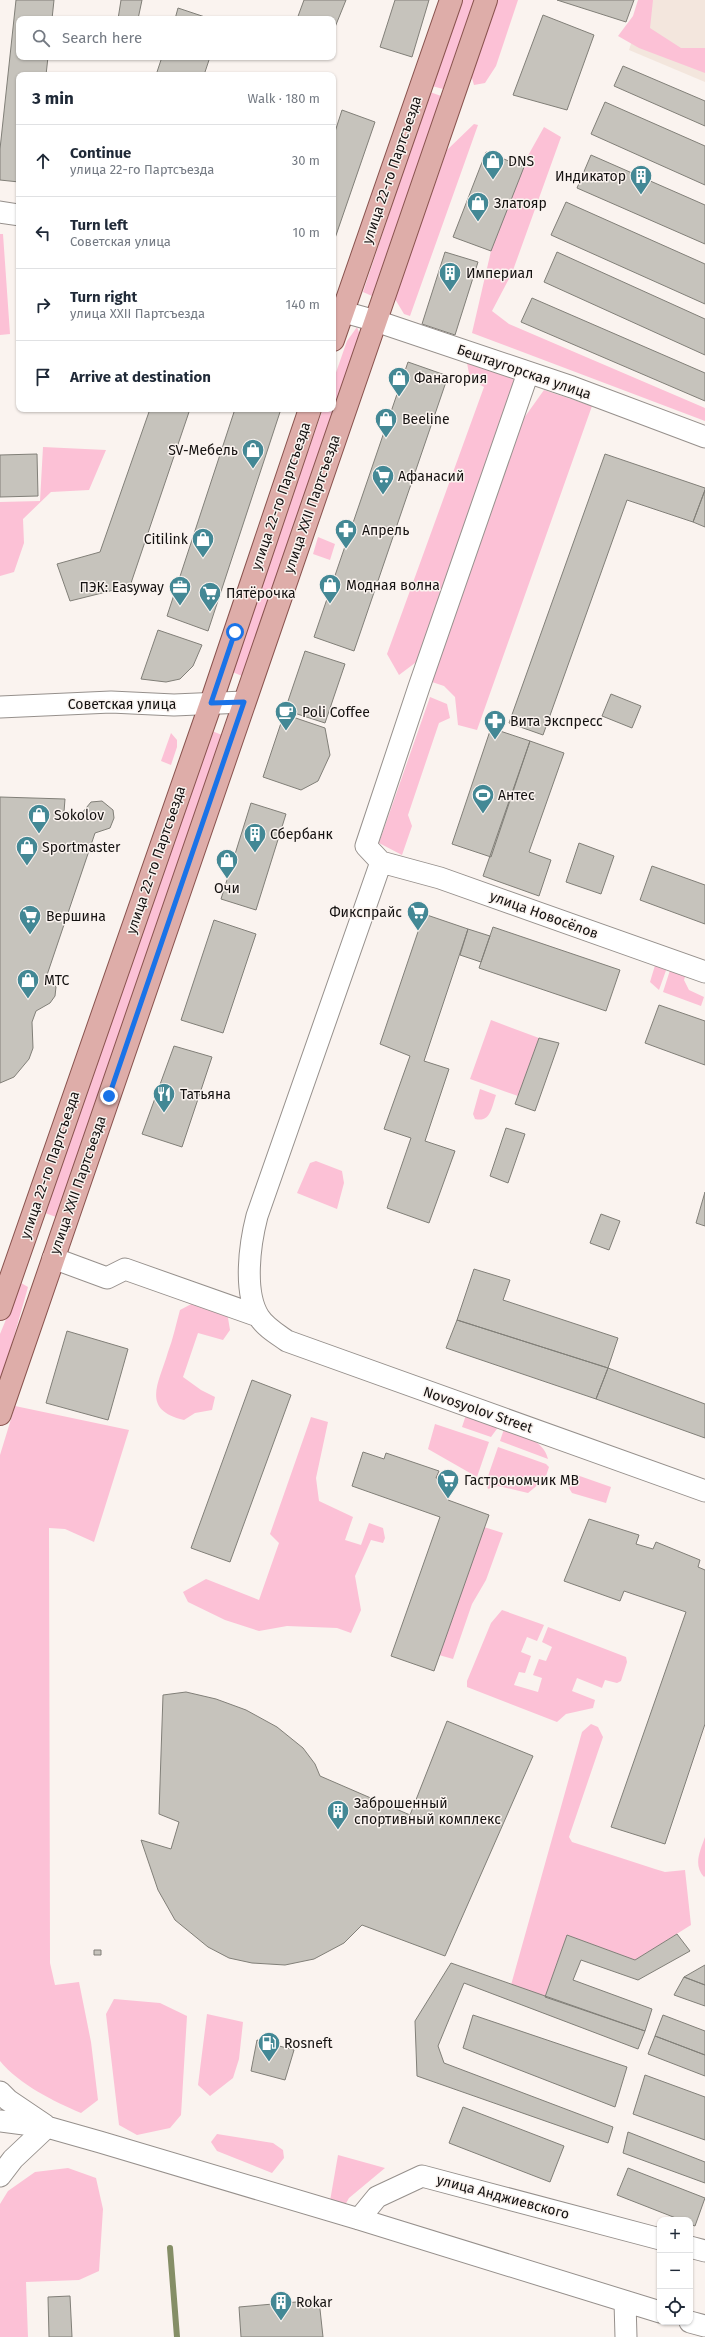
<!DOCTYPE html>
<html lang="en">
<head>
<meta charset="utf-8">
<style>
	:root { --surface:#fff; --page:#f6f6f7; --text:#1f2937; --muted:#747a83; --line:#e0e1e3 }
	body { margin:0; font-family:"Fira Sans",sans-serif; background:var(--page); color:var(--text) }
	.controls { position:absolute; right:12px; bottom:12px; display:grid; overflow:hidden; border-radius:8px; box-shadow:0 1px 3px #0004 }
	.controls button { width:36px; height:36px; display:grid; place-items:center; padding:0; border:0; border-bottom:1px solid var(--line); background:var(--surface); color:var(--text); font:20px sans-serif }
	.stop { position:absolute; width:12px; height:12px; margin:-9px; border:3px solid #1a73e8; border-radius:50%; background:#fff }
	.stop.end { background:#1a73e8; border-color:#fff; box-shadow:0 1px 4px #0008 }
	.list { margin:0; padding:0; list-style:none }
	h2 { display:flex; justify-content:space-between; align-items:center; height:52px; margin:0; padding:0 16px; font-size:17px }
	h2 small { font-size:13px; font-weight:400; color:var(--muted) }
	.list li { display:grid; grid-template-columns:26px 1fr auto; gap:12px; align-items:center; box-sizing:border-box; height:72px; padding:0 16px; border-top:1px solid var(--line) }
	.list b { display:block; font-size:15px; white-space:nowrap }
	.list p { margin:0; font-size:13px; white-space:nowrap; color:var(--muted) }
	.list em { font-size:13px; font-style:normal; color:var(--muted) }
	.icon { flex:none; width:22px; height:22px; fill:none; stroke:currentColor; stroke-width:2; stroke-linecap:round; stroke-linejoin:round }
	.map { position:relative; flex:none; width:705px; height:2337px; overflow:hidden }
	.search { position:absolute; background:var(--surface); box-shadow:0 1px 3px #0004; left:16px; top:16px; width:320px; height:44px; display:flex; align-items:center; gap:10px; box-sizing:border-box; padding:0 14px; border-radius:8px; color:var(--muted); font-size:15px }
	.panel { position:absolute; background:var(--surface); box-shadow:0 1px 3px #0004; left:16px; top:72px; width:320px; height:340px; border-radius:8px }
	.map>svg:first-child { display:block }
	.built { fill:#f3e6dd }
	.green { fill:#fcc1d6 }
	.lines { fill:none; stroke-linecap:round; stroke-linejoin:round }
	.stream { stroke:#858e66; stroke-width:6 }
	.building { fill:#c6c3bc; stroke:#817f78 }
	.minor-casing { stroke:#96908c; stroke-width:23 }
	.major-casing { stroke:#89534e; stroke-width:24 }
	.minor { stroke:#fff; stroke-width:21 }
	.major { stroke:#deada9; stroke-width:22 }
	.route { stroke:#1a73e8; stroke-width:5 }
	.labels { text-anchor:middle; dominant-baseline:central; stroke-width:3; stroke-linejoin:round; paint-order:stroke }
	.poi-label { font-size:14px; fill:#141110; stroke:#faf3ef; text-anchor:start }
	.street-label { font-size:14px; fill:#141110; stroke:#faf3ef }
</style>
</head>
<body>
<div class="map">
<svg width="705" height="2337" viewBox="0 0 705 2337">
	<rect width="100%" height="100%" fill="#faf3ef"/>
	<path class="built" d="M645,0H705V82L629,50Z"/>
	<path class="green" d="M461,0H474L443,89L432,86Z
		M497,0H518L496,66L485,83L474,85L471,75Z
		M638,0H653L650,28L681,48H705V73L639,48L618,36L633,16Z
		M430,92L441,96L372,296L363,292Z
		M474,124L478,125L410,316L404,314L395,299L447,150Z
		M544,127L561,137L512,273L492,311L509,324L705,408V421L472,333L491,251L511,186Z
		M0,234H3L10,334L0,335Z
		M357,327L360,335L242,676L230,671L323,409H333V381L347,341Z
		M467,363C486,365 503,370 518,381L419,660L399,675L387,654L484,387L470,379Z
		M544,390L592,406L477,730L458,725L455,697L444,686L432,682L524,418Z
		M43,447L106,450L89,490L51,492L23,519L24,543L14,572L0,576V502L40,501Z
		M318,537L335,544L330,560L313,554Z
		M430,697L447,704L450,718L439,723L408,815L412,826L402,855L379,843Z
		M207,729L222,735L56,1217L45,1213Z
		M171,733L177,740V747L171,765L161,761Z
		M656,962H669L659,990L650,982Z
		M672,964L687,970L684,980L689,990L704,997L701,1006L663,992Z
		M491,1020L539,1038L518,1096L470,1079Z
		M480,1089L496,1095C492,1106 491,1123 475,1119L473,1114Z
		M316,1161L342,1171L344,1183L337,1209L297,1193L310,1163Z
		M21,1283L28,1287L0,1386V1334Z
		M197,1301L227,1312L230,1330L223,1340L198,1333L183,1377L201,1390L215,1397L212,1410L195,1413L184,1420C140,1410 159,1383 168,1352C173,1339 176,1324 180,1310Z
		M15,1406L129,1430L94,1542L65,1529L49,1528L50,1963L55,1985L79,1982L91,2042L98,2100L81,2113C53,2101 20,2085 0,2061V1455Z
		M466,1415L499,1426L491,1437L462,1427Z
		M311,1417L328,1422L316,1478L319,1501L353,1517L345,1540L361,1545L369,1523L383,1528L385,1538L383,1543L371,1540L355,1576L361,1610L351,1633L337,1628L287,1626L259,1631L225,1620L188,1602L183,1592L206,1579L259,1600L279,1543L270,1534Z
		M435,1424L489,1442L477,1477L428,1449Z
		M504,1429C521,1435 543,1439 548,1459L500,1441Z
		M498,1447L546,1464L549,1467L545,1479L528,1493L498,1486L488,1489L486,1482Z
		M574,1474L611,1487L606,1503L572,1493L569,1488Z
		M484,1527L503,1533L486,1580L472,1604L453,1659L439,1655Z
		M502,1610L544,1625L537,1641L527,1637L521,1652L531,1656L525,1673L519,1672L514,1685L538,1692L542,1678L533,1675L539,1659L546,1661L552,1647L542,1642L548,1627L626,1657L627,1662L621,1681L617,1683L605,1680L602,1688L577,1678L572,1691L595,1700L593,1708L566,1714L557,1722L467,1687V1681L491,1623Z
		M591,1724L598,1727L603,1737L569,1837L572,1842L655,1869L665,1872L685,1870L691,1925L635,1960L567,1935L545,1997L511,1985L582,1732Z
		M705,1837V1876L704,1877C693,1865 700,1851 705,1837Z
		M114,1999L160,2003L187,2016L181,2115L170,2128L137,2135L119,2125L106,2014Z
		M207,2014L243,2022L239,2059L233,2078L210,2096L198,2085Z
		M217,2134L273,2143L283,2150L284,2158L272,2173L217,2151L211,2142Z
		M338,2155L385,2168L349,2198L345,2205L330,2201Z
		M68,2168L96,2178L103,2209L99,2271L79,2280L26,2282L28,2337H0V2204L8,2191L35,2172Z"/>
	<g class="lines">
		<path class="stream" d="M170,2248L177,2337"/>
	</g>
	<path class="building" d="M16,0H54L52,19H19V57H48L46,75H19V182L0,180V149Z
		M121,0H142L138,19H118Z
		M304,0H346L333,32V19H297Z
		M395,0H429L412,57L380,47Z
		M557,0H634L626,22Z
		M178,8L211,19H175Z
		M543,15L594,35L567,110L513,95Z
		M162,57H210L204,75H156Z
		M623,66L705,101V126L614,86Z
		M605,102L705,146V185L591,134Z
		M342,110L375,122L333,244V138Z
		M486,152L524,167L491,251L453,237Z
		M591,155L705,205V244L577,188Z
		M566,202L705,264V304L551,235Z
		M445,252L478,262L455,335L422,324Z
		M557,252L705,319V355L544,282Z
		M532,298L705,373V401L521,322Z
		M408,362L448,376L354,651L314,637Z
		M150,409H190L130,586L70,601L57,564L100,552Z
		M235,409H281L208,631L167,616Z
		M37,454L38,496L0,497V455Z
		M605,454L705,488V490L693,522L627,500L543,735L509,723Z
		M705,490V527L693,522Z
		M158,630L202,645L193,666L180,679L166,682L141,679Z
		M305,651L345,664L325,723L285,710Z
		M611,694L641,706L632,728L602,716Z
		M284,714L325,728L330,755L318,781L301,790L263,777Z
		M491,728L530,741L491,857L452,844Z
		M530,741L564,753L529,852L551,860L539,896L483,876Z
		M0,797L65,799L64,812L82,813L91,802L102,801L113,810L114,818L110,828L95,833L47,975L56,987L55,996L50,1003L36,1011L32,1022L33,1048L29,1059L14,1077L0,1083Z
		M251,803L286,814L256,910L221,899Z
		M579,843L614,856L601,894L566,882Z
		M652,866L705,885V924L640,900Z
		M424,914L468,929L424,1061L449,1069L425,1141L455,1151L429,1223L387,1208L411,1138L384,1129L410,1056L380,1044Z
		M214,920L256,934L223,1033L181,1020Z
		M493,927L620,970L606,1011L479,968Z
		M468,929L490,936L481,962L460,955Z
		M659,1005L705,1021V1065L645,1043Z
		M539,1038L559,1043L535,1111L515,1104Z
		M174,1046L212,1057L182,1147L142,1134Z
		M506,1128L525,1134L508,1183L490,1176Z
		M705,1192V1226L696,1223Z
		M601,1214L620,1221L609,1250L590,1243Z
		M474,1269L510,1280L503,1300L618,1338L608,1368L457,1320Z
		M457,1320L608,1368L596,1399L446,1348Z
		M67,1331L128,1349L108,1420L46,1403Z
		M608,1368L705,1404V1438L596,1399Z
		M252,1380L291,1395L230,1562L191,1548Z
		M363,1452L384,1459L386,1453L439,1471L436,1478L454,1484L448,1500L489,1515L434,1671L391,1656L440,1517L352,1486Z
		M589,1519L639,1535L636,1544L653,1549L656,1542L700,1560L698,1567L705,1570V1724L665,1844L611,1827L686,1612L624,1591L620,1601L564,1581Z
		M186,1692L216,1699L246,1710L277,1727L303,1748L315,1764L320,1776L410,1815L447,1721L533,1756L445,1956L362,1925L344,1943L314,1959L285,1965L252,1963L229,1958L208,1947L175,1920L158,1890L141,1840L171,1849L179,1822L159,1814L163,1695Z
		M677,1934L690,1951L638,1980L581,1960L573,1980L652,2009L645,2031L545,1997L567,1935L635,1960Z
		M94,1950H101V1955H94Z
		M451,1963L645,2031L638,2049L464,1983L438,2046L444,2063L613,2127L608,2143L417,2076L415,2021Z
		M705,1965V1985L684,1977Z
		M684,1977L705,1985V2006L674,1995Z
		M473,2015L627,2067L615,2107L463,2048Z
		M663,2015L705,2031V2055L655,2036Z
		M655,2036L705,2055V2076L648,2054Z
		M257,2040L294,2050L285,2080L251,2071Z
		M645,2075L705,2097V2140L633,2114Z
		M463,2107L564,2146L550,2182L449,2143Z
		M628,2132L705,2162V2183L623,2153Z
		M628,2168L705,2198L695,2226L690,2224V2220H681L617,2195Z
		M70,2296L72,2337H49L48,2297Z
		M319,2300L323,2337H241L239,2307Z"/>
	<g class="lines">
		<g class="minor-casing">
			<path id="minor" d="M0,212L19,215
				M333,309L376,321L572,387L705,437
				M528,373L419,687L366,846L381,862L257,1216C250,1243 243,1292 259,1317C265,1327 277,1334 287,1341L705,1491
				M0,707L111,702L174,705L244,702
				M381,862L440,878L705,972
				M53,1258L107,1278L125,1269L258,1316
				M0,2092L8,2100L45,2125
				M0,2121L47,2127L100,2142L359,2219L660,2312
				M0,2176L13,2159L47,2127
				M359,2219L377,2197L422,2176L660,2239
				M690,2247L705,2251
				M625,2302L626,2337
				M690,2322L705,2326"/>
		</g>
		<g class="major-casing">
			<path id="major" d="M333,340L451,0
				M0,1309L211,703L310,409
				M0,1414L486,0"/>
		</g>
		<use href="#minor" class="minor"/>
		<use href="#major" class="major"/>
	</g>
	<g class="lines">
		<path class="route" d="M109,1096L244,702L211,703L235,632"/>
	</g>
	<defs>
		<g id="shop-pin" transform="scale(1.15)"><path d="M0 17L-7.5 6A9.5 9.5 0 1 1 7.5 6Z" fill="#438895" stroke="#faf3ef"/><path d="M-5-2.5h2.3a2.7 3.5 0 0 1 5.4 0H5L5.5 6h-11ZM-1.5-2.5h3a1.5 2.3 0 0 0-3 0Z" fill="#fff"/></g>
		<g id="building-pin" transform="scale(1.15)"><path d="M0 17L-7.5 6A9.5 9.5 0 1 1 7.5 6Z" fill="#438895" stroke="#faf3ef"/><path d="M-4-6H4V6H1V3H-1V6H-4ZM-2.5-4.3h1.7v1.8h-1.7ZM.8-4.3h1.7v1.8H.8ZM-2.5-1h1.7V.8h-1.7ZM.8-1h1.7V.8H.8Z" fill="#fff"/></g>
		<g id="supermarket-pin" transform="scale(1.15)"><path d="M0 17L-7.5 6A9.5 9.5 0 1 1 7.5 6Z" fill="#438895" stroke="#faf3ef"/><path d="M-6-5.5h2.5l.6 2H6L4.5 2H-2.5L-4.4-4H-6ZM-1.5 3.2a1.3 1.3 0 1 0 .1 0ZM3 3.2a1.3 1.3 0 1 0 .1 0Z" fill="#fff"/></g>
		<g id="pharmacy-pin" transform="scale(1.15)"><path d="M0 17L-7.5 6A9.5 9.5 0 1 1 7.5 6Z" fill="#438895" stroke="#faf3ef"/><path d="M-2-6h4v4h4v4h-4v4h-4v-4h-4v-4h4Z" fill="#fff"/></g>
		<g id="office-pin" transform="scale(1.15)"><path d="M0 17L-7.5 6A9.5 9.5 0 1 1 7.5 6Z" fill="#438895" stroke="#faf3ef"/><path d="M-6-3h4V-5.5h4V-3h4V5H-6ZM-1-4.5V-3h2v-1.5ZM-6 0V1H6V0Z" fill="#fff"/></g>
		<g id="cafe-pin" transform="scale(1.15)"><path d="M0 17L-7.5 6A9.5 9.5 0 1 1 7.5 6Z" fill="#438895" stroke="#faf3ef"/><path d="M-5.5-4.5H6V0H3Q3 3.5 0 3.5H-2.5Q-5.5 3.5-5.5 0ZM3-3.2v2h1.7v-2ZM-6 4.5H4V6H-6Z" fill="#fff"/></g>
		<g id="stadium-pin" transform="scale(1.15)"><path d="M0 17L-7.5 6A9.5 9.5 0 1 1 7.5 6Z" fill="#438895" stroke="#faf3ef"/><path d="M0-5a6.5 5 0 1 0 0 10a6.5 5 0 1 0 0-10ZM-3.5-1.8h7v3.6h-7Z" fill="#fff"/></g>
		<g id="restaurant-pin" transform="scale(1.15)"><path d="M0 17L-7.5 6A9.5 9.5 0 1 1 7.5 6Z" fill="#438895" stroke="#faf3ef"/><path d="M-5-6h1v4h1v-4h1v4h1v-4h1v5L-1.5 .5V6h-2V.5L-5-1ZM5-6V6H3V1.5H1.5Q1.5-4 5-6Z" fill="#fff"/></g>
		<g id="fuel-pin" transform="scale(1.15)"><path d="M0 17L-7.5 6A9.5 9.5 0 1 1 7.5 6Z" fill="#438895" stroke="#faf3ef"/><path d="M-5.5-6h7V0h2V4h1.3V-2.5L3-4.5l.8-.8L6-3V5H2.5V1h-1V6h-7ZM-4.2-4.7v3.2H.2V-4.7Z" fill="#fff"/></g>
	</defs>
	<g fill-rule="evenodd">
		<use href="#shop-pin" x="493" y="161"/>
		<use href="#building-pin" x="641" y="176"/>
		<use href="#shop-pin" x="478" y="203"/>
		<use href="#building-pin" x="450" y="273"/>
		<use href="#shop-pin" x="399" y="378"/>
		<use href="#shop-pin" x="386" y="419"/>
		<use href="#shop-pin" x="253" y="450"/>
		<use href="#supermarket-pin" x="383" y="476"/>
		<use href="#pharmacy-pin" x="346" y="530"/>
		<use href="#shop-pin" x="203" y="539"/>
		<use href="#shop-pin" x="330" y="585"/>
		<use href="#office-pin" x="180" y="587"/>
		<use href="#supermarket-pin" x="210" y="593"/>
		<use href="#cafe-pin" x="286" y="712"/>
		<use href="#pharmacy-pin" x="495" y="721"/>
		<use href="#stadium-pin" x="483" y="795"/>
		<use href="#shop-pin" x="39" y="815"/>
		<use href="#building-pin" x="255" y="834"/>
		<use href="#shop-pin" x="27" y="847"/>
		<use href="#shop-pin" x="227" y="860"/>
		<use href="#supermarket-pin" x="418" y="912"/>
		<use href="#supermarket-pin" x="30" y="916"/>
		<use href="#shop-pin" x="28" y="980"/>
		<use href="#restaurant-pin" x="164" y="1094"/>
		<use href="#supermarket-pin" x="448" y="1480"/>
		<use href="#building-pin" x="338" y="1811"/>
		<use href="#fuel-pin" x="269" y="2043"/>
		<use href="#building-pin" x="281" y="2302"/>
	</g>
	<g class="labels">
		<g class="poi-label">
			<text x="508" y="161">DNS</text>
			<text x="626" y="176" text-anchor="end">Индикатор</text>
			<text x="494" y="203">Златояр</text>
			<text x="466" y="273">Империал</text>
			<text x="414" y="378">Фанагория</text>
			<text x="402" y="419">Beeline</text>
			<text x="238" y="450" text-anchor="end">SV-Мебель</text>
			<text x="398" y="476">Афанасий</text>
			<text x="362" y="530">Апрель</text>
			<text x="188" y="539" text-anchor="end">Citilink</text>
			<text x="346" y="585">Модная волна</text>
			<text x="164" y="587" text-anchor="end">ПЭК: Easyway</text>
			<text x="226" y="593">Пятёрочка</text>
			<text x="302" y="712">Poli Coffee</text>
			<text x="510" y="721">Вита Экспресс</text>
			<text x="498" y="795">Антес</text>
			<text x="54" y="815">Sokolov</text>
			<text x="270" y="834">Сбербанк</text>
			<text x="42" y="847">Sportmaster</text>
			<text x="227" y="888" text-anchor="middle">Очи</text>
			<text x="402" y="912" text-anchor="end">Фикспрайс</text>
			<text x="46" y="916">Вершина</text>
			<text x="44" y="980">МТС</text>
			<text x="180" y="1094">Татьяна</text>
			<text x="464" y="1480">Гастрономчик МВ</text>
			<text x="354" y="1803">Заброшенный<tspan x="354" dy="16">спортивный комплекс</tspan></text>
			<text x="284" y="2043">Rosneft</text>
			<text x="296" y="2302">Rokar</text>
		</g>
		<g class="street-label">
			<text transform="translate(392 170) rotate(-71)">улица 22-го Партсъезда</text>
			<text transform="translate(524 372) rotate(19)">Бештаугорская улица</text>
			<text transform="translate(281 496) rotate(-71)">улица 22-го Партсъезда</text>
			<text transform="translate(312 504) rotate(-71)">улица XXII Партсъезда</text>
			<text x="122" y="704">Советская улица</text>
			<text transform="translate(156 860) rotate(-71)">улица 22-го Партсъезда</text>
			<text transform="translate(544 915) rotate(20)">улица Новосёлов</text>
			<text transform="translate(50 1165) rotate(-71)">улица 22-го Партсъезда</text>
			<text transform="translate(78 1185) rotate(-71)">улица XXII Партсъезда</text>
			<text transform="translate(478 1410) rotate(19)">Novosyolov Street</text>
			<text transform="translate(503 2197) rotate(15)">улица Анджиевского</text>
		</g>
	</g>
</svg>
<div class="controls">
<button>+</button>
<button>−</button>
<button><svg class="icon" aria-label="locate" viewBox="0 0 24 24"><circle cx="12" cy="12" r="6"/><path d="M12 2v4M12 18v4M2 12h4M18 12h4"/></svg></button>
</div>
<div class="stop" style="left:235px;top:632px"></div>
<div class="stop end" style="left:109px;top:1096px"></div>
<div class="search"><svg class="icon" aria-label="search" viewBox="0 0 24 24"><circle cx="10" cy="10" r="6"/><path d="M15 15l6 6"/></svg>Search here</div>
<section class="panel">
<h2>3 min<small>Walk · 180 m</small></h2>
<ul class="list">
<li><svg class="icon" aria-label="ahead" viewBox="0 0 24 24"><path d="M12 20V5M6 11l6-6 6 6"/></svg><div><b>Continue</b><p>улица 22-го Партсъезда</p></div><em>30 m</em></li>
<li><svg class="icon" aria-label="left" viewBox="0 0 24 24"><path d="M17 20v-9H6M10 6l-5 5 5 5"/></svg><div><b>Turn left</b><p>Советская улица</p></div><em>10 m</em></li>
<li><svg class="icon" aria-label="right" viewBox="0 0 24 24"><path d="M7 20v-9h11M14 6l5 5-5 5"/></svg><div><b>Turn right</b><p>улица XXII Партсъезда</p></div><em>140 m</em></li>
<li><svg class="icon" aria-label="arrive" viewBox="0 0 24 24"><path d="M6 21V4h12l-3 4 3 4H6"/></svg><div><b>Arrive at destination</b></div></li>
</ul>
</section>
</div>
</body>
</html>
